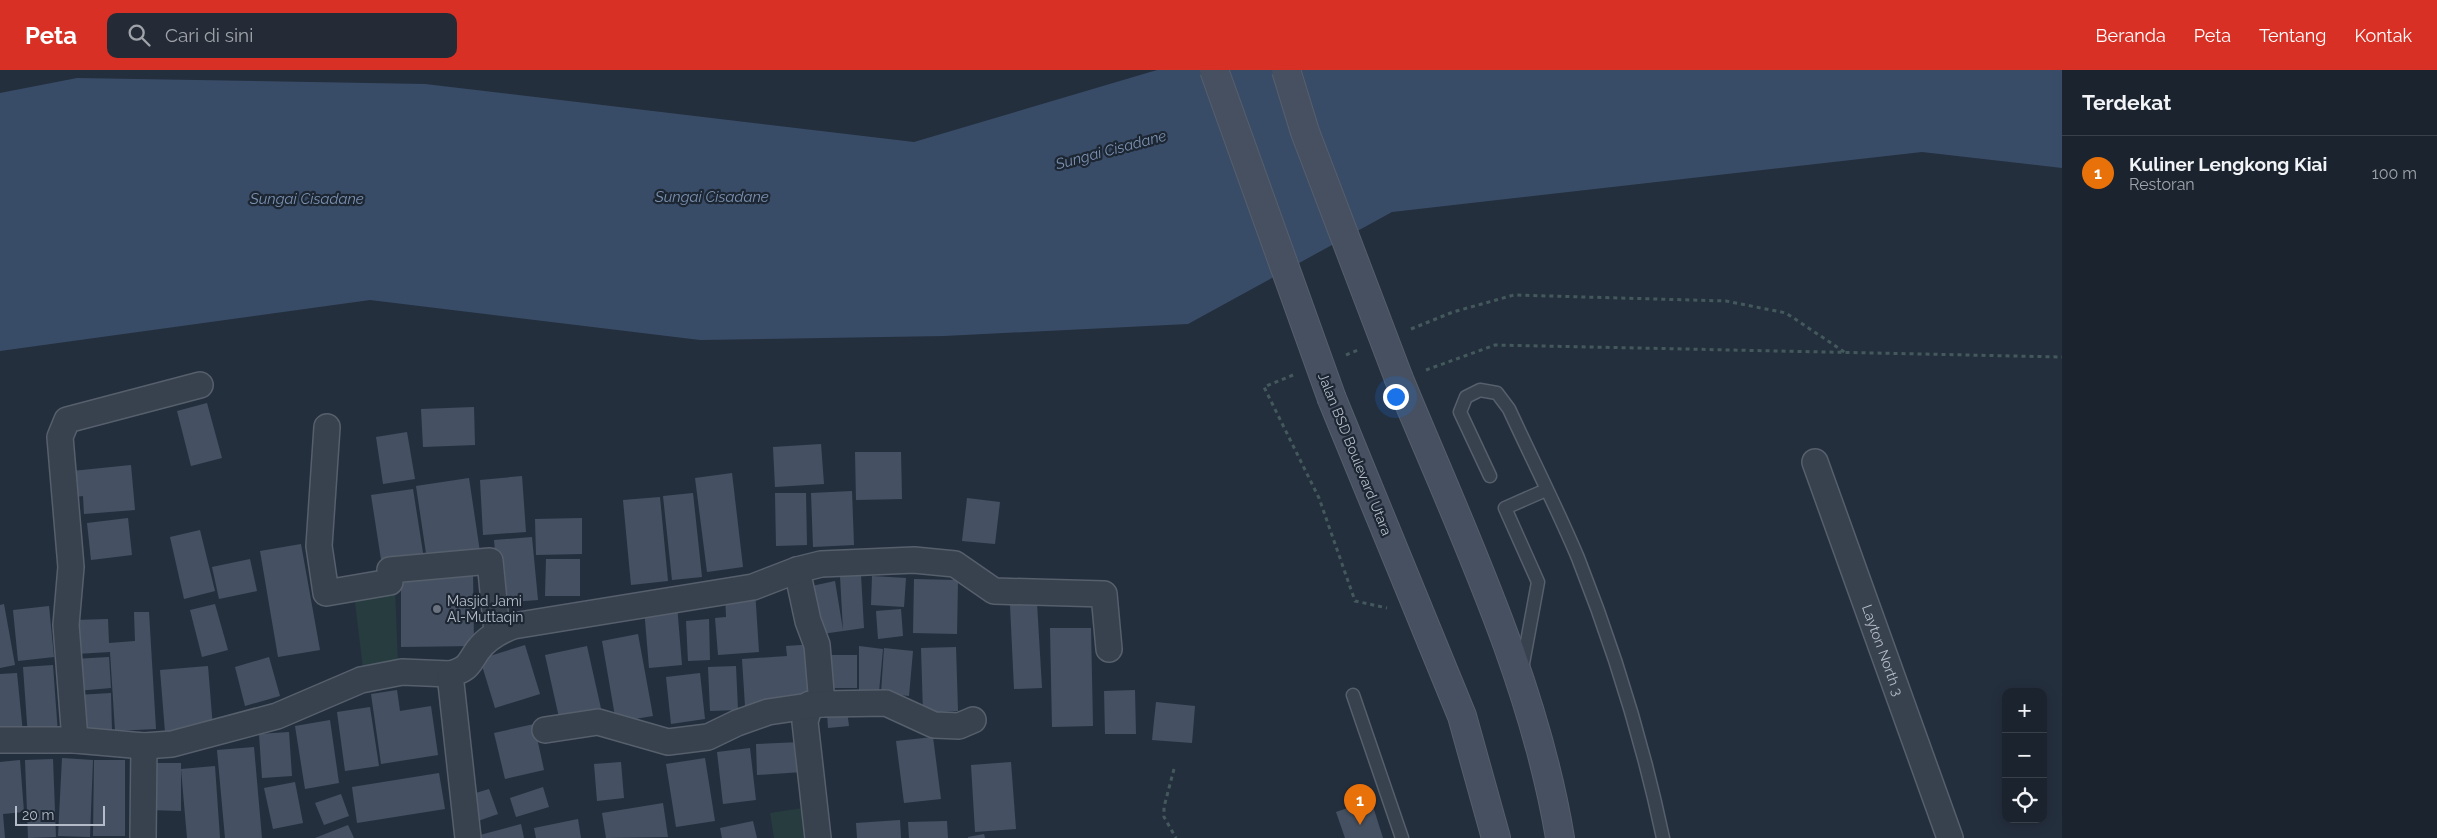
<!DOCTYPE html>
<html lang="id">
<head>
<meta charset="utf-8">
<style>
	:root { --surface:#1b232e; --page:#242b36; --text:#f1f3f6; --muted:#a0a4aa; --line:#39404a; --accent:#d93025 }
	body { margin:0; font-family:Raleway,sans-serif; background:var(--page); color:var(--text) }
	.controls { position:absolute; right:15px; bottom:15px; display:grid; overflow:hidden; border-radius:10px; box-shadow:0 2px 12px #0003 }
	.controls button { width:45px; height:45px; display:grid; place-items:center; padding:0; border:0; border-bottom:1px solid var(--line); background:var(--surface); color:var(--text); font:25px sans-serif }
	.scale { position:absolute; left:15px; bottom:12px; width:90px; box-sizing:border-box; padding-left:5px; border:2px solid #b4bcc9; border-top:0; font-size:14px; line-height:18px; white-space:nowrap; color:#b4bcc9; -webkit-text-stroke:4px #1d2633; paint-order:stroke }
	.you { position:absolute; left:1395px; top:326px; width:18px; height:18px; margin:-12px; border:4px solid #fff; border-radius:50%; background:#1a73e8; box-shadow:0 0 0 8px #1a73e833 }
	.badge { display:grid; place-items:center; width:32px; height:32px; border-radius:50%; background:var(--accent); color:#fff; font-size:16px; font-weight:700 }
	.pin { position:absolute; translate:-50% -41px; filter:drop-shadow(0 1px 2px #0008) }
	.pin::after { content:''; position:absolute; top:26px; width:18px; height:15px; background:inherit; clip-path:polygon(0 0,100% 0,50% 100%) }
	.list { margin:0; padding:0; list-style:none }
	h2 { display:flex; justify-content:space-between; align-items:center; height:65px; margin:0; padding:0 20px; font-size:21px }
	h2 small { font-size:16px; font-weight:400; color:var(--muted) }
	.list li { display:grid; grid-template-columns:32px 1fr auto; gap:15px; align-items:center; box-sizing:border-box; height:75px; padding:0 20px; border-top:1px solid var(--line) }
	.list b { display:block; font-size:19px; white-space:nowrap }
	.list p { margin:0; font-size:16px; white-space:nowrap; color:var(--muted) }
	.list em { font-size:16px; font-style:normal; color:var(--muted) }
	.icon { flex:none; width:28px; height:28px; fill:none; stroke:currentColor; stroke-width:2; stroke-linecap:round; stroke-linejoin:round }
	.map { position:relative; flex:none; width:2062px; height:768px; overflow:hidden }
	header { display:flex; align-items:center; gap:30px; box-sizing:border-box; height:70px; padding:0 25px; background:var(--accent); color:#fff }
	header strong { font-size:24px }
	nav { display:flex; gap:28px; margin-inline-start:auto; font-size:18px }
	.search { width:350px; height:45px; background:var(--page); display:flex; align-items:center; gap:12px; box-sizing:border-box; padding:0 18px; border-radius:10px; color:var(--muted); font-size:19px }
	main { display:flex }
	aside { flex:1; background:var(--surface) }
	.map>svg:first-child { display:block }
	.green { fill:#263c3f }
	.water { fill:#394c67 }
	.building { fill:#455162 }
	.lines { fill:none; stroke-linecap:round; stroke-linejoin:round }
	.service-casing { stroke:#565f6c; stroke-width:15 }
	.minor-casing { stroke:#565f6c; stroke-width:28 }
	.secondary-casing { stroke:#565f6c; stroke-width:30 }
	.path { stroke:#44595c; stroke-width:3; stroke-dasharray:4 4; stroke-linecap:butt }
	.service { stroke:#38414e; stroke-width:12 }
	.minor { stroke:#38414e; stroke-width:25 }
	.secondary { stroke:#465061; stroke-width:28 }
	.secondary-bridge-casing { stroke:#565f6c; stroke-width:30; stroke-linecap:butt }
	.secondary-bridge { stroke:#465061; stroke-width:28 }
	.worship-dot { fill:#6b7280; stroke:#1d2633; stroke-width:2 }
	.labels { text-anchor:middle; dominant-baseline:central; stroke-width:4.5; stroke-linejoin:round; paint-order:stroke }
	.street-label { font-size:14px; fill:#b4bcc9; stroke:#1d2633 }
	.poi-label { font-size:14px; fill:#b4bcc9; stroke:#1d2633; text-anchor:start }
	.water-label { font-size:15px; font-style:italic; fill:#7c92b1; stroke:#1d2633 }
</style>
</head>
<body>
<header>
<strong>Peta</strong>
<div class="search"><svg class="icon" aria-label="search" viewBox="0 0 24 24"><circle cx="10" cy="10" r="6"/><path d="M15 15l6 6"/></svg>Cari di sini</div>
<nav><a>Beranda</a><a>Peta</a><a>Tentang</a><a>Kontak</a></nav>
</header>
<main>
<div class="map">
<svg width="2062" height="768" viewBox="0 0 2062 768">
	<rect width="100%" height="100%" fill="#242f3e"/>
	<path class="green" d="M395,516L398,594L363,599L354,524Z
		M803,738L807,768H774L770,743Z"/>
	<path class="water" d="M1157,0H2062V98L1922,82L1392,142L1188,254L944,266L700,270L370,230L0,281V23L77,8L425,14L914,72Z"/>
	<path class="building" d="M207,333L222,388L191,396L177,341Z
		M474,337L475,375L423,377L421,339Z
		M407,362L415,409L383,414L376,367Z
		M821,374L824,414L775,417L773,377Z
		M855,382H901L902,429L856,430Z
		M131,395L135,440L84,444L83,426L75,427L72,401Z
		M732,403L743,497L707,502L695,408Z
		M522,406L526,462L483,465L480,410Z
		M469,408L480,482L427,490L416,416Z
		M413,419L424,489L382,496L371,425Z
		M852,421L854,475L813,477L811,423Z
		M693,423L702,507L672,510L663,426Z
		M775,423H806L807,475L776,476Z
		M660,427L668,511L631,515L623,430Z
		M967,428L1000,432L995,474L962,471Z
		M128,448L132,485L91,490L87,453Z
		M582,448V484L536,485L535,449Z
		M200,460L215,521L184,529L170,467Z
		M532,467L538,530L500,533L494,470Z
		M301,474L320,580L278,587L260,481Z
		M250,489L257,521L219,529L212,497Z
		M546,489H580V526H545Z
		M473,501L474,576L401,577V502Z
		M861,505L864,558L815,565L807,517L835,511L843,560L840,506Z
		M872,506L906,508L904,537L871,535Z
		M914,509L958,510L957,564L913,563Z
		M755,520L759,582L718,585L715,548L726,547L725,522Z
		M1037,533L1042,618L1014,619L1010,535Z
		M4,534L15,595L0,598V535Z
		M215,534L228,580L202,587L190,540Z
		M677,535L682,595L649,598L644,538Z
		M49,536L54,587L18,591L13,540Z
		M901,539L903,566L878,569L876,541Z
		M134,542H149L156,659L115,661L110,582L76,584L74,550L108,549L109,573L135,571Z
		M709,549L710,590L688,591L686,551Z
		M1050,558H1091L1093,656L1052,657Z
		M638,564L653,646L616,652L602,571Z
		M815,574L819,630L745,636L742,589L787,586L786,576Z
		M525,575L540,624L495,638L480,589Z
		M587,576L602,643L560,652L545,585Z
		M859,576L883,579L879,622L859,623Z
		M956,577L958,641L923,643L921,578Z
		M884,578L913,581L909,626L881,623Z
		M831,585H857V618H830Z
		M109,587L111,618L76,621L74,589Z
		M269,587L280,626L245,636L235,597Z
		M53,595L58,664L28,667L23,597Z
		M208,596L213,658L165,662L160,600Z
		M736,596L738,640L710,641L708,597Z
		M17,603L23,663L0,665V604Z
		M700,603L705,649L671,654L666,607Z
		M397,620L400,641L431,636L438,685L381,694L371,624Z
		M1135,620L1136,664H1105L1104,621Z
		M111,623L112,661L78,663L77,625Z
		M1156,632L1195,636L1192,673L1152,670Z
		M370,637L379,696L345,701L337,642Z
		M847,641L849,656L828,658L827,643Z
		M330,650L339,713L305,719L295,656Z
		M534,654L544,700L505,709L494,663Z
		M289,662L292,706L262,708L259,664Z
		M933,667L941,729L904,733L896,671Z
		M801,672L802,702L757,705L756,674Z
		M254,677L262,768H225L217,680Z
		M750,678L756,730L723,734L717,682Z
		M62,688L93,690L90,767L58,766Z
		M705,688L715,751L676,757L666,694Z
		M53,689L56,767L28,768L25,690Z
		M20,690L24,742L3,744L5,768H0V692Z
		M94,690H125V766H93Z
		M621,692L624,728L597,731L594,694Z
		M1011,692L1016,759L975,762L971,695Z
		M150,693H181V741L150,740Z
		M215,696L220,768H187L181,699Z
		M439,703L445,739L357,753L352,717Z
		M295,712L303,753L273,759L264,718Z
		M543,717L549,737L516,747L510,728Z
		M489,719L498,744L478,751L469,725Z
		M341,724L349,746L324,755L315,733Z
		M1371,730L1383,768H1345L1336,742Z
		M663,733L668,767L606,768L602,743Z
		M578,749L581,768H536L534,758Z
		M900,750L901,768H857L856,753Z
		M753,751L757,768H722L720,758Z
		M947,751L948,768H909L908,752Z
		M521,754L524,768H481L480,765Z
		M348,755L354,768H315Z
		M984,764L985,768H968V767Z"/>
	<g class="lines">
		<g class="service-casing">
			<path id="service" d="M1490,406L1460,342L1466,327L1480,320L1497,323L1509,339C1532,389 1557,438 1578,488C1614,579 1643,673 1663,768
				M1522,599L1538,512L1505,438L1546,420
				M1353,625L1402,768"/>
		</g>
		<g class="minor-casing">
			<g id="minor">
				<path d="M327,357L319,476L326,523L390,512V500L490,491L497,562"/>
				<path id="s1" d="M1815,392L1950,768"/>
				<path d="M797,500L808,551L817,575L822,634"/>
				<path d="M810,634L805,652L818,768"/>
				<path d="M545,660L598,652L668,672L708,667L737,653L768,642L822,634L886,633L934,655L959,656L973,650"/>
				<path d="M0,670H75L144,676L172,674L277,646L361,610L402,602L450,604"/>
				<path d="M75,670L66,555L71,497L60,367L67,350L200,315"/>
				<path d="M143,768L144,676"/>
				<path d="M468,768L450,604C469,599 468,594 478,580C487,568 500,561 513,556L753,517L797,500L821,494L914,490L955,494L994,521L1104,524L1109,579"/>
			</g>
		</g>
		<g class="secondary-casing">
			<path id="secondary" d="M1399,309C1460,457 1534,610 1560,768
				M1332,329L1462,646L1496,768"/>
		</g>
		<path class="path" d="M1411,259L1453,242L1514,225L1726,231L1786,243L1846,283
			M1346,285L1358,280
			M1426,300L1495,275L2062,287
			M1293,305L1264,317L1319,428L1355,531L1387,538
			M1174,699L1164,737V747L1176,768"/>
		<use href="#service" class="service"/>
		<use href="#minor" class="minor"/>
		<use href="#secondary" class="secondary"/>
		<g class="secondary-bridge-casing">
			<path id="secondary-bridge" d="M1214,0L1332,329
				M1286,0L1305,62L1399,309"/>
		</g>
		<use href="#secondary-bridge" class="secondary-bridge"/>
	</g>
	<circle class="worship-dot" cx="437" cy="539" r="5"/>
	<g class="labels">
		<g class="street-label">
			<text transform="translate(1355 384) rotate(68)">Jalan BSD Boulevard Utara</text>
			<text stroke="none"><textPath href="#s1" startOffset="200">Layton North 3</textPath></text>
		</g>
		<g class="poi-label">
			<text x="447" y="531">Masjid Jami<tspan x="447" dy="16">Al-Muttaqin</tspan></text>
		</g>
		<g class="water-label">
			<text transform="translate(1111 80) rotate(-15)">Sungai Cisadane</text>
			<text x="712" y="127">Sungai Cisadane</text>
			<text x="307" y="129">Sungai Cisadane</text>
		</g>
	</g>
</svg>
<div class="controls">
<button>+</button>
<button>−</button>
<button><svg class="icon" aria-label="locate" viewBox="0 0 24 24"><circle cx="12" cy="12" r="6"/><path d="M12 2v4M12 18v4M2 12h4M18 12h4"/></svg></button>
</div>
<div class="scale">20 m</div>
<div class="you"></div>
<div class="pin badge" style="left:1360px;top:755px;background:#e8710a">1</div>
</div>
<aside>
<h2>Terdekat<small></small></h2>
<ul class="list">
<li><span class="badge" style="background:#e8710a">1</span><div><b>Kuliner Lengkong Kiai</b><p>Restoran</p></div><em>100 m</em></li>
</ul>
</aside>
</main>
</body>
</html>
